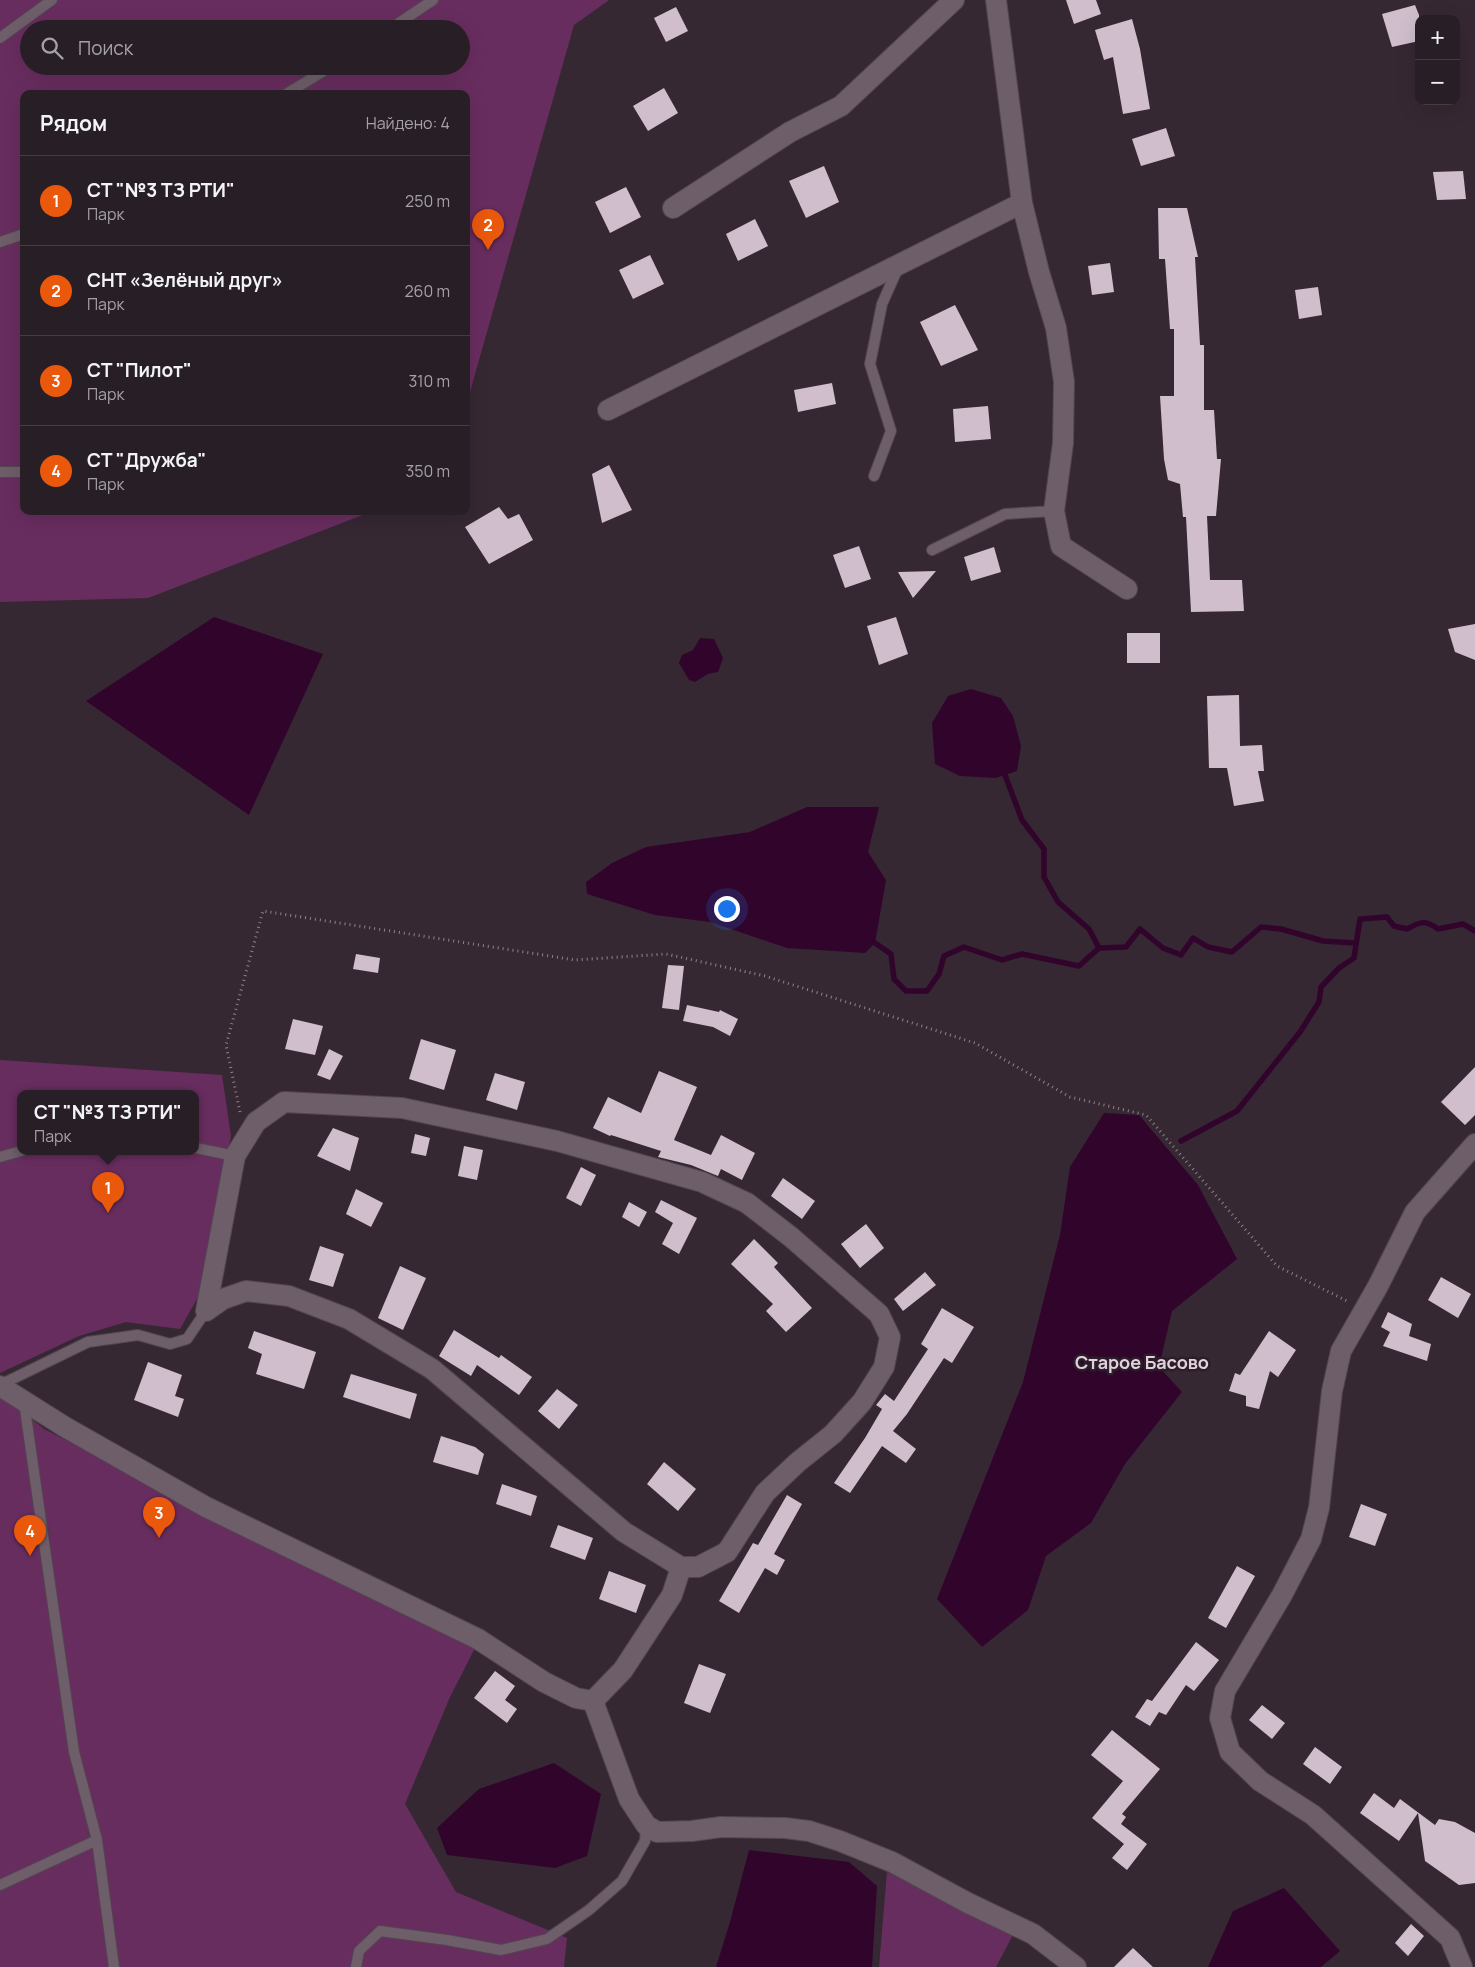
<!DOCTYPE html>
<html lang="ru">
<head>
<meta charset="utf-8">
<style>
	:root { --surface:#281e26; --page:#342b32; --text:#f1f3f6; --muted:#a5a2a7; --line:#443c43; --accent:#ea580c }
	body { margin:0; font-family:Manrope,sans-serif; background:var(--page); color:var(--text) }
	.controls { position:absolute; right:15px; top:15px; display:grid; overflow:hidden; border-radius:10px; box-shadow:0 5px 20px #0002 }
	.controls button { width:45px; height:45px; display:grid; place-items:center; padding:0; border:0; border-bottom:1px solid var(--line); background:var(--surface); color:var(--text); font:25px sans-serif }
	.you { position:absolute; left:726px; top:908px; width:18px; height:18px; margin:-12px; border:4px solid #fff; border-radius:50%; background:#1a73e8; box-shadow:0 0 0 8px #1a73e833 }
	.badge { display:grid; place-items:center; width:32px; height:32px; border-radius:50%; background:var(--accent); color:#fff; font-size:16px; font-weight:700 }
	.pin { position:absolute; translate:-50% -41px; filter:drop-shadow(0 1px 2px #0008) }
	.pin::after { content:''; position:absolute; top:26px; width:18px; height:15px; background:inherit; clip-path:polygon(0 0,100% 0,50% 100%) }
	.popup { position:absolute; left:17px; top:1090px; width:182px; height:65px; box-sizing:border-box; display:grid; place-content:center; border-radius:10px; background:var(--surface); filter:drop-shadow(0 1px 4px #0005); font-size:16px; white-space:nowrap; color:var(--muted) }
	.popup b { font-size:19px; color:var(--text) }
	.popup::after { content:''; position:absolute; left:50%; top:100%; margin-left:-10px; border:10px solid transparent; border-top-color:var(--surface) }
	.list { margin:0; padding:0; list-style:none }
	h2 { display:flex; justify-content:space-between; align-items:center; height:65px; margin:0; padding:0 20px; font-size:21px }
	h2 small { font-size:16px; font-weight:400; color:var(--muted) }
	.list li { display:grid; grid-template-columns:32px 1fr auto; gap:15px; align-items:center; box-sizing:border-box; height:90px; padding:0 20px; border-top:1px solid var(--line) }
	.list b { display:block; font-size:19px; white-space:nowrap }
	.list p { margin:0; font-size:16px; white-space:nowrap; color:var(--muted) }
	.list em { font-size:16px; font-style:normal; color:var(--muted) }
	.icon { flex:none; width:28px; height:28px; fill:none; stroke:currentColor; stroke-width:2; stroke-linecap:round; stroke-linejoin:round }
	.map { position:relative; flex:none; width:1475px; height:1967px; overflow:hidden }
	.search { position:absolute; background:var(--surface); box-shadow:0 5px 20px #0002; left:20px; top:20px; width:450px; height:55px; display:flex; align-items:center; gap:12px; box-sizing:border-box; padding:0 18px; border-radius:28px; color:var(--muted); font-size:19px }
	.panel { position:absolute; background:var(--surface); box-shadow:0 5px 20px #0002; left:20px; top:90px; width:450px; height:425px; border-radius:10px }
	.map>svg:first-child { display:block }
	.green { fill:#682d5f; fill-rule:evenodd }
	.water { fill:#31042c }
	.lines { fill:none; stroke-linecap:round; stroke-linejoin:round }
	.stream { stroke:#31042c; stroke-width:5.5 }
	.building { fill:#d0becc }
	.lane-casing { stroke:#524650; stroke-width:12 }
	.street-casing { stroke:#524650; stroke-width:22 }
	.path { stroke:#8e828b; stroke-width:3; stroke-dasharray:1 4; stroke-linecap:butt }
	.lane { stroke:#6e5e6a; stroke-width:10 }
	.street { stroke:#6e5e6a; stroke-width:20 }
	.labels { text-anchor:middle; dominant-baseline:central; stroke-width:5; stroke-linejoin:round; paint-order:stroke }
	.quarter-label { font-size:18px; font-weight:bold; fill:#e3d0df; stroke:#2b1e29 }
</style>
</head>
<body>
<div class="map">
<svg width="1475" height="1967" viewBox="0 0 1475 1967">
	<rect width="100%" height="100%" fill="#362833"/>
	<path class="green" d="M0,0H609L574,25L466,406V94H24V511H373L148,598L0,602ZM29,29H461V66H29Z
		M0,1060L222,1075L231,1136L202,1290L180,1329L126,1322L79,1336L0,1373ZM21,1094H196V1152H21Z
		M4,1396L44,1429L476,1646L450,1697L405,1804L456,1892L567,1938L564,1967H0V1398Z
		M887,1872L1014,1933L996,1967H879Z"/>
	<path class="water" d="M214,617L323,654L249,815L86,701Z
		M700,638L714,639L723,658L718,672L708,674L695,682L689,680L679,663L682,655L693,650Z
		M971,689L1001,698L1013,716L1021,746L1017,771L996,778L960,776L935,764L932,723L948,696Z
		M807,807H879L868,852L886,880L875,943L865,953L787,948L710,922L655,915L587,894L586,882L612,863L646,847L750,832Z
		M1104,1113L1139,1115L1198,1185L1237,1259L1172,1311L1159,1367L1182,1392L1125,1464L1091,1523L1046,1556L1028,1610L982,1647L937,1599L1023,1382L1060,1235L1070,1167Z
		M554,1763L601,1794L587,1856L555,1868L447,1855L437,1828L479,1789Z
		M749,1850L849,1862L877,1886L872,1967H716L730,1922Z
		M1284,1888L1340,1951L1321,1967H1208L1233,1911Z"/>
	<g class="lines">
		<path class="stream" d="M1005,775L1022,820L1044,849V877L1058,902L1089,929L1099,948
			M875,943L891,954L894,979L906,991H927L939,974L944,956L964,947L1002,960L1022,954L1079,966L1099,948L1126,947L1140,929L1163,948L1181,955L1193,938L1208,947L1232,952L1261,927L1281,929L1323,941L1356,943
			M1181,1141L1237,1111L1300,1032L1319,1002L1321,987L1339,968L1354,958L1360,919L1387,917L1394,926L1407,929C1421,921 1425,920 1438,929L1463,924L1475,931"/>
	</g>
	<path class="building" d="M1066,0H1096L1101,14L1074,24Z
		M1415,5L1419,15V41L1392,47L1382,14Z
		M676,7L688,31L666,42L654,18Z
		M1132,19L1140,49L1150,109L1123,114L1113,57L1104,60L1095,30Z
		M664,88L678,113L648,131L633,106Z
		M1166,128L1175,156L1141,166L1132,139Z
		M824,166L839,202L806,218L789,181Z
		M1463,171L1466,199L1437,200L1433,172Z
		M626,187L641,217L610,233L595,202Z
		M1158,208H1187L1198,257H1195L1200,345H1204V410H1214L1217,459H1221L1216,516H1207L1210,580H1242L1244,611L1191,612L1186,517H1183L1180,484L1168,480L1164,459L1160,396H1174V329H1170L1165,259H1159Z
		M755,219L768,246L738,261L726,234Z
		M650,255L664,284L633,299L619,270Z
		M1110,263L1114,292L1092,295L1088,266Z
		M1318,287L1322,315L1299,319L1295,290Z
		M955,305L978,350L941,366L920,322Z
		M832,383L836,404L798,412L794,390Z
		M988,406L991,439L955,442L953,409Z
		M609,465L632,510L602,523L592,474Z
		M499,507L508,519L519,514L533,540L489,564L465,527Z
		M859,546L871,579L845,588L833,555Z
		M994,547L1001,572L971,581L964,557Z
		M936,571L913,598L898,572Z
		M896,617L908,654L879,665L867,626Z
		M1475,624V660L1455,652L1448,629Z
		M1127,633H1160V663H1127Z
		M1239,695L1240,746L1262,745L1264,771H1258L1264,801L1234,806L1227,768H1209L1207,696Z
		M356,954L380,958L378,973L353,969Z
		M668,965L684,966L679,1010L662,1008Z
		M687,1005L719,1012L720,1010L738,1019L730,1036L713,1027L683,1021Z
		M293,1019L323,1026L315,1055L285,1049Z
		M421,1039L456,1050L444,1090L409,1079Z
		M329,1049L343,1056L330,1080L317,1075Z
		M1475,1067V1115L1465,1125L1441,1102Z
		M659,1071L697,1087L674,1140L711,1155L721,1135L755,1153L742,1180L721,1169L718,1176L691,1165L658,1157L661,1151L611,1135L610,1136L593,1128L608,1097L641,1113Z
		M495,1073L525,1082L517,1110L486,1100Z
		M333,1128L359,1138L350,1171L317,1156Z
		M415,1134L430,1138L426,1156L411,1153Z
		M464,1146L483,1150L477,1180L458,1176Z
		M581,1167L596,1175L581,1206L566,1198Z
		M783,1178L815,1201L802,1219L771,1196Z
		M356,1189L383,1203L371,1227L346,1214Z
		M661,1200L697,1218L679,1254L662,1244L673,1223L655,1212Z
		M629,1202L647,1212L639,1227L622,1217Z
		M866,1224L884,1248L860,1268L841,1244Z
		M754,1239L778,1263L774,1267L812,1308L786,1332L766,1311L773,1304L731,1264Z
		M320,1246L344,1254L333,1287L309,1280Z
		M400,1266L426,1278L403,1330L378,1318Z
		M925,1272L936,1285L903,1311L894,1299Z
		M1441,1277L1471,1294L1458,1318L1428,1300Z
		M942,1308L974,1327L952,1363L944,1358L907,1414L893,1431L916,1449L906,1463L882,1446L850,1493L834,1483L865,1438L882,1409L876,1405L885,1394L894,1401L928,1349L921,1344Z
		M1388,1312L1412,1324L1409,1336L1431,1344L1427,1361L1383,1346L1390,1332L1381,1327Z
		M454,1330L499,1358L501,1355L532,1377L519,1395L477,1365L471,1376L439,1356Z
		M254,1331L316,1352L304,1389L256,1374L262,1354L248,1348Z
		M1269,1331L1296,1350L1278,1377L1270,1371L1259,1409L1246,1406V1396L1229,1391L1235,1373L1240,1375Z
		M148,1362L182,1375L175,1396L184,1399L178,1417L134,1400Z
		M351,1374L417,1394L410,1419L343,1397Z
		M557,1389L578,1405L559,1429L538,1411Z
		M441,1436L475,1447L484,1454L478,1475L433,1462Z
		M664,1462L696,1489L678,1511L647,1484Z
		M502,1484L537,1496L531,1516L496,1504Z
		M787,1495L802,1504L774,1554L785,1560L777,1575L765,1568L739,1613L719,1601L753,1543L758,1545Z
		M1361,1504L1387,1514L1375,1546L1349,1537Z
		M558,1525L593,1538L585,1560L550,1547Z
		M1237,1566L1255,1576L1226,1628L1208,1618Z
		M609,1571L646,1585L636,1613L599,1599Z
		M1196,1642L1219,1660L1194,1691L1186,1685L1166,1715L1159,1712L1150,1726L1135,1717L1147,1699L1152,1701Z
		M699,1664L726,1674L710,1713L684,1703Z
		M495,1671L515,1686L505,1700L517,1709L507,1723L474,1698Z
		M1262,1705L1285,1723L1272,1739L1249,1720Z
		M1112,1730L1160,1769L1122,1814L1126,1817L1121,1824L1147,1844L1127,1870L1112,1858L1124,1844L1092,1818L1123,1781L1091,1755Z
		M1315,1747L1342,1767L1330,1784L1303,1764Z
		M1374,1793L1394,1808L1400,1799L1435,1825L1439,1819L1455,1822L1475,1833V1883L1459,1885L1425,1861L1418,1813L1399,1841L1360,1813Z
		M1411,1924L1424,1936L1408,1956L1395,1943Z
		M1133,1948L1153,1967H1114Z"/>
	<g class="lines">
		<g class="lane-casing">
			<path id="lane" d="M390,29L433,0
				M0,38L52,0
				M286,94L332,66
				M0,242L24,234
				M0,472H24
				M874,476L891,431L870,364L882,304L898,268
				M932,550L1005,514L1054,511
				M196,1148L235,1156
				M0,1157L21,1151
				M0,1385L88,1342L138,1335L170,1344L187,1339L206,1311
				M97,1840L114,1967
				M0,1885L97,1840L74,1752L24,1402
				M356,1967L359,1951L380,1931L447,1940L501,1950L547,1939L589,1910L622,1881L645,1841L646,1825"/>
		</g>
		<g class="street-casing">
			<path id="street" d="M996,0L1022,203L1039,272L1056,328L1064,382L1063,443L1054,511L1061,546L1127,589
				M673,208L790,132L841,106L954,0
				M608,410L1022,203
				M284,1102L402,1108L557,1141L702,1182L747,1203L791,1237L879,1314L890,1337L884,1367L862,1402L833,1434L798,1462L765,1493L727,1552L698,1567H681L624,1532L432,1369L349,1319L289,1296L246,1291L223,1299L206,1311L235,1156L256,1122Z
				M0,1386L65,1427L206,1507L478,1639L544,1682L576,1698L593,1701
				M681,1567L672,1595L623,1670L593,1701L629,1799L646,1825L657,1832L692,1831L721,1827L785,1828L809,1831L840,1841L892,1862L968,1903L1033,1934L1076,1967
				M1462,1967L1450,1938L1313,1815L1260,1781L1230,1752L1220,1718L1225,1691L1282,1595L1311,1539L1319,1508L1332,1391L1341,1351L1378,1286L1415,1212L1475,1144"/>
		</g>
		<path class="path" d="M240,1112L226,1045L263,911L575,960L666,954L765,976L975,1043L1070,1097L1146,1115L1277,1266L1349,1302"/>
		<use href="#lane" class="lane"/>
		<use href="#street" class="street"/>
	</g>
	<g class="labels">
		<g class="quarter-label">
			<text x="1142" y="1362">Старое Басово</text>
		</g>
	</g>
</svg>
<div class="controls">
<button>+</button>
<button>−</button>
</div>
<div class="you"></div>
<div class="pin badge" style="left:108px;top:1213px">1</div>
<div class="popup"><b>СТ &quot;№3 ТЗ РТИ&quot;</b>Парк</div>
<div class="pin badge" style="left:488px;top:250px">2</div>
<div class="pin badge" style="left:159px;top:1538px">3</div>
<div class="pin badge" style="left:30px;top:1556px">4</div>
<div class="search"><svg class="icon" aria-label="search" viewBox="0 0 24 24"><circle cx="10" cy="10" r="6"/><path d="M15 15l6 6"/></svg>Поиск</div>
<section class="panel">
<h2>Рядом<small>Найдено: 4</small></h2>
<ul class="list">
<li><span class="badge">1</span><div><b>СТ &quot;№3 ТЗ РТИ&quot;</b><p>Парк</p></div><em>250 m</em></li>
<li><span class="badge">2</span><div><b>СНТ «Зелёный друг»</b><p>Парк</p></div><em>260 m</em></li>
<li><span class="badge">3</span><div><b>СТ &quot;Пилот&quot;</b><p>Парк</p></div><em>310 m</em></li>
<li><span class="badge">4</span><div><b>СТ &quot;Дружба&quot;</b><p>Парк</p></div><em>350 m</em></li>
</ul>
</section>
</div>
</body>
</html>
